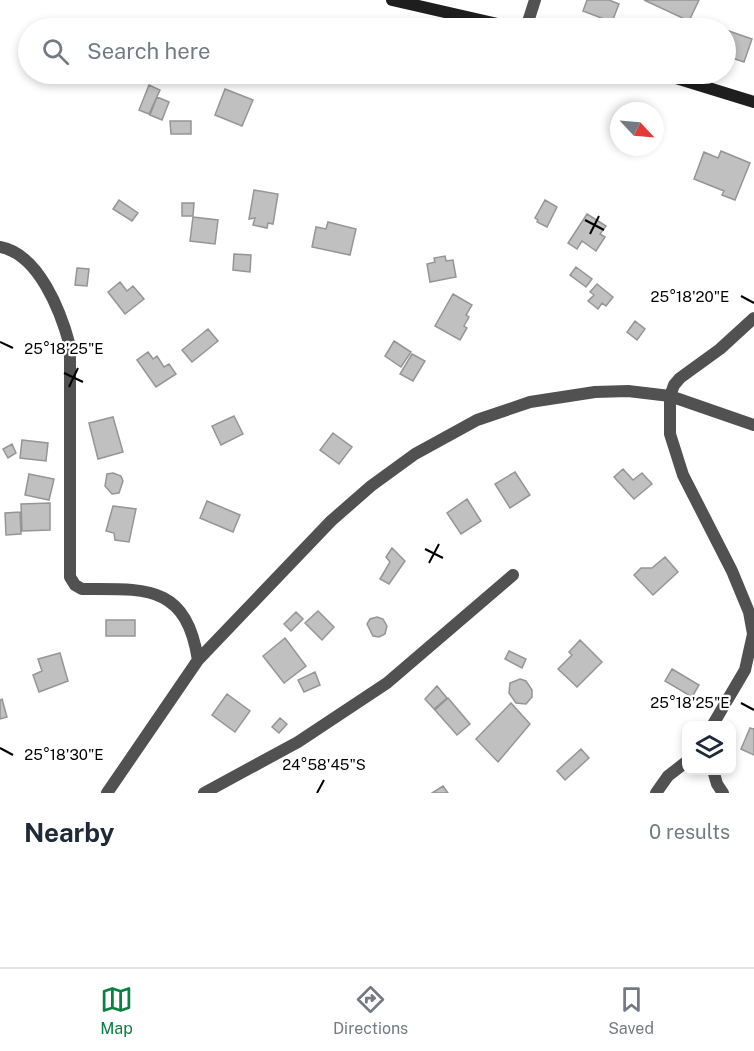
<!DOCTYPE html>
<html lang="en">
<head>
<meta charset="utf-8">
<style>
	:root { --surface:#fff; --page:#f6f6f7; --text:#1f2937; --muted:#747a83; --line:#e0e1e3; --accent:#0b8043 }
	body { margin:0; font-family:"Public Sans",sans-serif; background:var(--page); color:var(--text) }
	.controls { position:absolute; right:18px; bottom:18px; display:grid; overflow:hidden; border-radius:12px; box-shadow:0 3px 9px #0003 }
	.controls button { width:54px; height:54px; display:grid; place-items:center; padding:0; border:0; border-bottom:2px solid var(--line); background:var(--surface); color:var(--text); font:30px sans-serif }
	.compass { position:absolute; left:610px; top:102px; width:54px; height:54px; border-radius:50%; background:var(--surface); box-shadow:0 3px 9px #0003; rotate:116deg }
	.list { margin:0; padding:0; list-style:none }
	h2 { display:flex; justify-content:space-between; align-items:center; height:78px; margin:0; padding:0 24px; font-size:26px }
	h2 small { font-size:20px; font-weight:400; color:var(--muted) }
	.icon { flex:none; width:33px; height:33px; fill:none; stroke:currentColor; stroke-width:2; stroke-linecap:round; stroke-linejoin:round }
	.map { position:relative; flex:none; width:754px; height:793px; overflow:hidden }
	.search { position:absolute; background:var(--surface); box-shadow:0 3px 9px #0003; left:18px; right:18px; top:18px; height:66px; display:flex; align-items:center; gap:15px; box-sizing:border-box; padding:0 21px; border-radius:33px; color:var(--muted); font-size:22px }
	.sheet { height:174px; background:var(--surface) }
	nav { display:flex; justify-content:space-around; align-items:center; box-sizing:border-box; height:84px; border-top:2px solid var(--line); background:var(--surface); font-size:16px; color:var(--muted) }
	nav a { display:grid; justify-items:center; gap:3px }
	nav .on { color:var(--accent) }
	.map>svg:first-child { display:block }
	.building { fill:#c0c0c0; stroke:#959595; stroke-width:1.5 }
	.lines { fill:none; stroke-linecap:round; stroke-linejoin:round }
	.street { stroke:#515151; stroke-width:12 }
	.secondary { stroke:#1e1e1e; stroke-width:12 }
	.ticks { fill:none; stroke:#000; stroke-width:2 }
	.ticks-label { font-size:15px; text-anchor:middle; fill:#000; stroke:#fff; stroke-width:4.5; stroke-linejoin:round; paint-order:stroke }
</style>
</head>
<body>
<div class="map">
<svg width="754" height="793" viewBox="0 0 754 793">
	<rect width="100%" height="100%" fill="#fff"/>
	<path class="building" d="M587,0H609L619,4L612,22L583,11Z
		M644,0H699L689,21Z
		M726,30L752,39L744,62L726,56Z
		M149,85L160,90L149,114L139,110Z
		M225,89L253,100L242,126L215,115Z
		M157,97L169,102L162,120L150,115Z
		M170,121H191V134H171Z
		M721,151L750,163L735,200L722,195L724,191L694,179L704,152L718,158Z
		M254,190L278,194L273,224L268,223L267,228L253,225L255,218L249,219Z
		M119,200L138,213L132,221L113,209Z
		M545,200L557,207L547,227L537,222L538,220L535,218Z
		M182,203H194L193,216H182Z
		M587,214L606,226L600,234L605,237L596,251L582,241L577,249L568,243Z
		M193,217L218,220L215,244L190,241Z
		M328,222L356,229L350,255L312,247L316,227L326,229Z
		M234,254L251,255L250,272L233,270Z
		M445,256L446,261L453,260L456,277L430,282L427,264L435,262L434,258Z
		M576,267L592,279L586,287L570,275Z
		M77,268L89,269L87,286L75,285Z
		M120,282L127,291L133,286L144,299L125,314L108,292Z
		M597,284L613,297L606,306L602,303L598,309L588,301L594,295L590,292Z
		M453,294L472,305L466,315L469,317L464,326L467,328L460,340L435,326Z
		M635,321L645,329L637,340L627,332Z
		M208,329L218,341L192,362L182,350Z
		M394,341L411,352L401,367L385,356Z
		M148,352L153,359L157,356L164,367L169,364L176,374L156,387L137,360Z
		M412,354L425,361L413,381L400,374Z
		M234,416L243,434L221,445L212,426Z
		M113,417L123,452L98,459L89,423Z
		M333,433L352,447L339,464L320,450Z
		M22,440L48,443L46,461L20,458Z
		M12,444L16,453L8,458L3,449Z
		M623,469L633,480L642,473L652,484L634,499L614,477Z
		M515,472L530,495L510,508L495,484Z
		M113,473L121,476L123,481L119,493L112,494L105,486L107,474Z
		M29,474L54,479L49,500L25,495Z
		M467,499L481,521L461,534L447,513Z
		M207,501L240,515L233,532L200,518Z
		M50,503V530L22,531L21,504Z
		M113,506L136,509L129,542L115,540L114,533L106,531Z
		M20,512L21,534L6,535L5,513Z
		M392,548L405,561L389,584L380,579L390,562L386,557Z
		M665,557L678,572L653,595L634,575L641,568H652Z
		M318,611L334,627L322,640L305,623Z
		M296,612L303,619L291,631L284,624Z
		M377,617L383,619L387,626L385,634L379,637L373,636L367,624L370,619Z
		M106,620H135V636H106Z
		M285,638L306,666L284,683L263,656Z
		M580,640L602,662L577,687L558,669L572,655L569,652Z
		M509,651L526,659L522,668L505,659Z
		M60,653L68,681L39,692L33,675L42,671L38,659Z
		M672,669L699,685L692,697L665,681Z
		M315,672L320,685L304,692L298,680Z
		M520,679L526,681L532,690V697L526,704L516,703L509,693L510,683Z
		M437,686L447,698L434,709L425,699Z
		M227,694L250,711L235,732L212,715Z
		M448,698L470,724L457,735L435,710Z
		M2,699L7,717L0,719V700Z
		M511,703L530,724L498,762L476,739Z
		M280,718L287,724L279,733L272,727Z
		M750,728L754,729V755L741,749Z
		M581,749L589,758L565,780L557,771Z
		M443,786L448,793H432Z"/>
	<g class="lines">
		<path class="street" d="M526,28L535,0
			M0,247C39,254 61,312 70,346V577L75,585L82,589C146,589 186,584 198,660
			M712,726L745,670L753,634L749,612L732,571L683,475L670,434V396L674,385L680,378L720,349L754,318
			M713,770L717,784L723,793
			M107,793L198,660L331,521L371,486L415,454L477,420L530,402L595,392L628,391L670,396L754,425
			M204,793L298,742L387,683L513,575
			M656,793L668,776L686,762"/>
		<path class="secondary" d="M392,0L515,28
			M663,74L754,102"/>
	</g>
	<path class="ticks" d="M585,220L604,230M590,234L599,216M741,296L754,303M0,342L13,348M64,373L83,382M69,387L78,368M425,549L443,558M429,563L439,544M741,703L754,710M0,748L13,755M317,793L324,780"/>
	<g class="ticks-label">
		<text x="690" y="302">25°18'20"E</text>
		<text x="64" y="354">25°18'25"E</text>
		<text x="690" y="708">25°18'25"E</text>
		<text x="64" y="760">25°18'30"E</text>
		<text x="324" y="770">24°58'45"S</text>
	</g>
</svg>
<div class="controls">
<button><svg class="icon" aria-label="layers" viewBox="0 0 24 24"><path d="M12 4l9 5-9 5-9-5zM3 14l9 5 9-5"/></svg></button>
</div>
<svg class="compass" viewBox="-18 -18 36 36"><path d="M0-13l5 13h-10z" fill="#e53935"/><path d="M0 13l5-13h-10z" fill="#747a83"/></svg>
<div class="search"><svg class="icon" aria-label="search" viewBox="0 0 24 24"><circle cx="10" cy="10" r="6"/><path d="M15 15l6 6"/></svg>Search here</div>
</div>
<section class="sheet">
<h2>Nearby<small>0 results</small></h2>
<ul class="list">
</ul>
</section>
<nav>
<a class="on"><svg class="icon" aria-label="map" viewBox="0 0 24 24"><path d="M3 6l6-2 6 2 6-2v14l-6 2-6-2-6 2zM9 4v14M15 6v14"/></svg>Map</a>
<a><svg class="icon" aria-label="directions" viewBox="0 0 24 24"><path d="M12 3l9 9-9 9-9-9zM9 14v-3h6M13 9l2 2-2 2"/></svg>Directions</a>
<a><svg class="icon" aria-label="saved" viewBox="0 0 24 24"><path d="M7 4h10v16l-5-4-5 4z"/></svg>Saved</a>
</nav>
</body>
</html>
